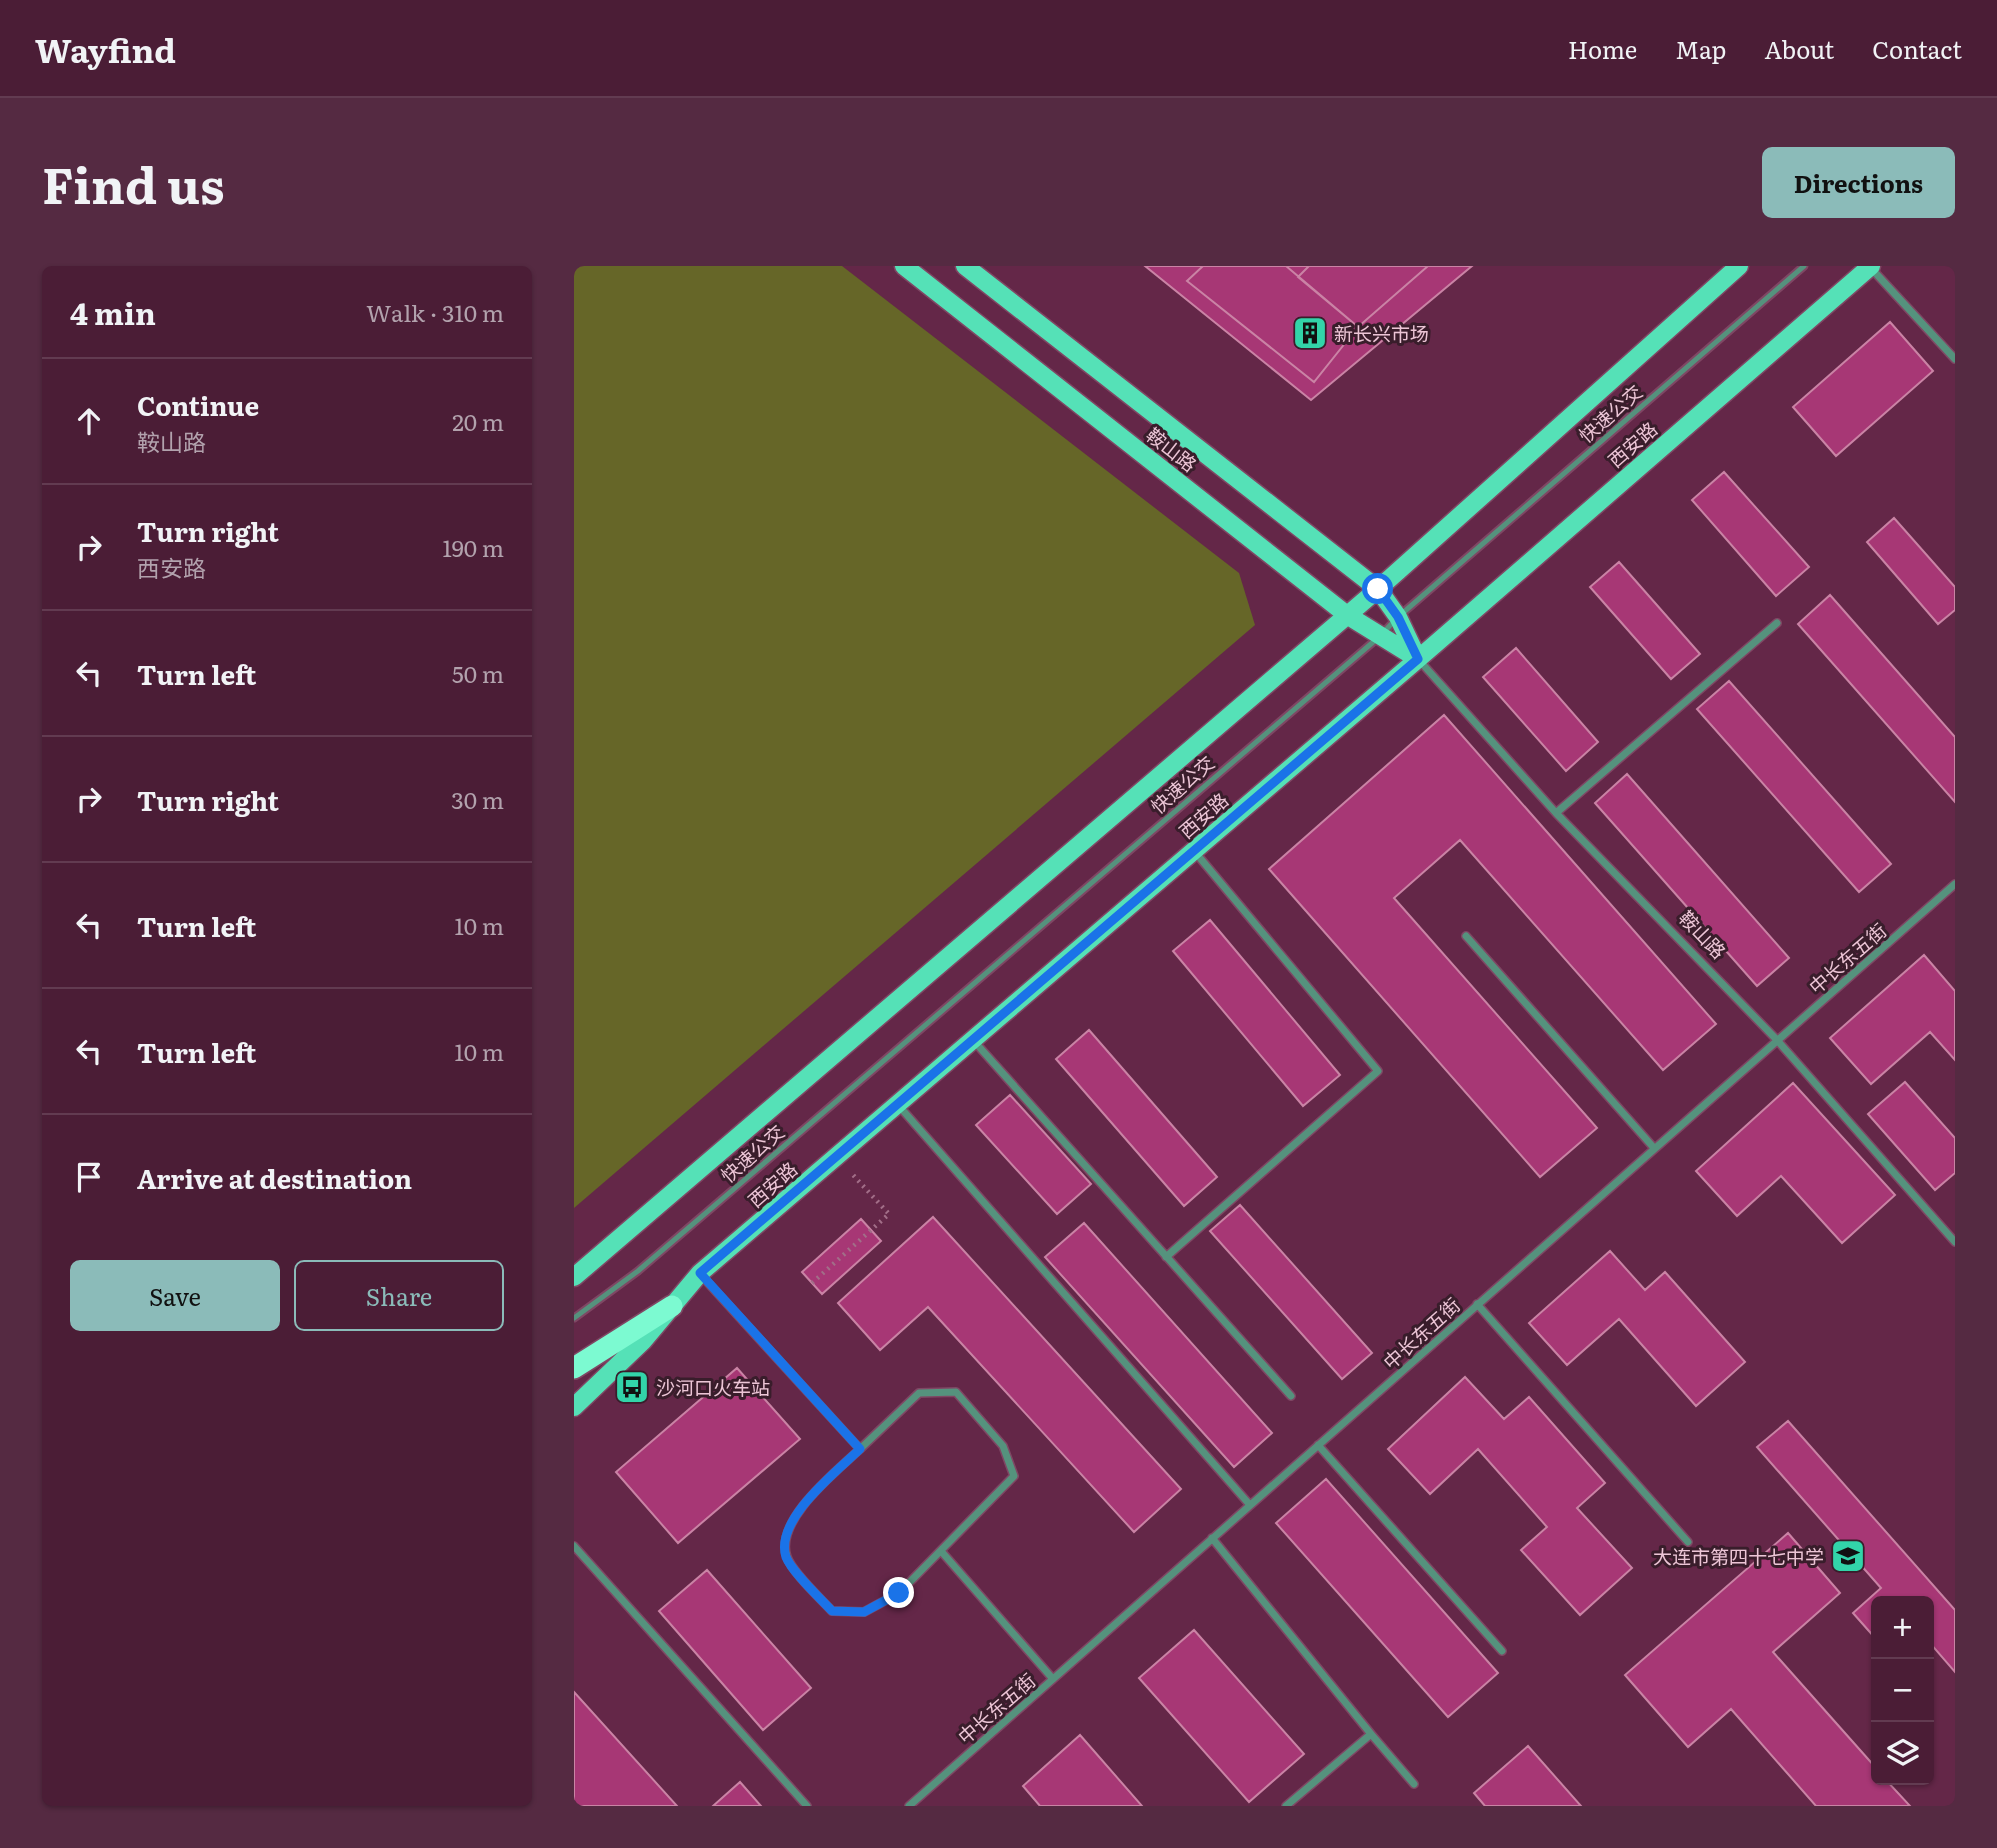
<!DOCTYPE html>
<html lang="en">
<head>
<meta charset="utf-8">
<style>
	:root { --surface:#4b1d36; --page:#552a42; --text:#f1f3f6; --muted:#b2a2ad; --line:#623b51; --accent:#8bbbb9 }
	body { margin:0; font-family:Literata,"Noto Sans SC",serif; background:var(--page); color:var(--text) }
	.controls { position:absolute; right:21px; bottom:21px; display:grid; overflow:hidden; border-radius:10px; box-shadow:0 2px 5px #0004 }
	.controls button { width:63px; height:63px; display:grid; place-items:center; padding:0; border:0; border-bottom:2px solid var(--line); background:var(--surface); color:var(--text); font:35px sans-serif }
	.stop { position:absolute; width:21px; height:21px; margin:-16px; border:5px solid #1a73e8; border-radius:50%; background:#fff }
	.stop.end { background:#1a73e8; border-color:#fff; box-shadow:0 2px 7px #0008 }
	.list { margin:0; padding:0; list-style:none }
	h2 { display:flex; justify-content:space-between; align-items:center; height:91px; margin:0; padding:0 28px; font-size:30px }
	h2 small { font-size:23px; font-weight:400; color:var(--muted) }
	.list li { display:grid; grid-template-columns:46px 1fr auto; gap:21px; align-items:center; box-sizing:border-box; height:126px; padding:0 28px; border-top:2px solid var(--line) }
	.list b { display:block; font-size:26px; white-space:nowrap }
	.list p { margin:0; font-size:23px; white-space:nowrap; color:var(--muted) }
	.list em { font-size:23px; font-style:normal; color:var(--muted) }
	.actions { display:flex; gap:14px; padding:21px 28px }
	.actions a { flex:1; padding:16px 0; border:2px solid var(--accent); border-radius:10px; text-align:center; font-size:24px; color:var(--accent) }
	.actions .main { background:var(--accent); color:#111 }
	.icon { flex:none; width:38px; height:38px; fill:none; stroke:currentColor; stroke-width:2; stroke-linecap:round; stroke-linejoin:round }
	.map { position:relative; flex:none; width:1381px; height:1540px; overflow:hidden; border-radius:10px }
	header { display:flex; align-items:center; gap:42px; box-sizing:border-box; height:98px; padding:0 35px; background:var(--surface); border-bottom:2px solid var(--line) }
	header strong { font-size:33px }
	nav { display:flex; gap:38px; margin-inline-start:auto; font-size:24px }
	.intro { display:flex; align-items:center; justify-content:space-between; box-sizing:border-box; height:168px; padding:0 42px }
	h1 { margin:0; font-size:49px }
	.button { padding:18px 32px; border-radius:10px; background:var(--accent); color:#111; font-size:24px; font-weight:700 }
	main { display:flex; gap:42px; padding:0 42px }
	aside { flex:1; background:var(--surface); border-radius:10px; box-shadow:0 2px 5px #0004 }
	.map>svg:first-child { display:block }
	.green { fill:#666628 }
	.building { fill:#a73775; stroke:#ca83a5; stroke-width:2 }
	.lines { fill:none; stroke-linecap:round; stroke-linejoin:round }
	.lane-casing { stroke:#7f4764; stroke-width:9 }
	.street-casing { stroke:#7f4764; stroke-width:10 }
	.primary-casing { stroke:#7f4764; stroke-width:21 }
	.highway-casing { stroke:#7f4764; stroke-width:24 }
	.path { stroke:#a26e88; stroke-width:4.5; stroke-dasharray:2 5; stroke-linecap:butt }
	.lane { stroke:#55927d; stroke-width:5 }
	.street { stroke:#55927d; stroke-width:7 }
	.primary { stroke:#55e1b7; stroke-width:18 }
	.highway { stroke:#7cfad1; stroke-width:21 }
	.route { stroke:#1a73e8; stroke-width:9 }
	.labels { text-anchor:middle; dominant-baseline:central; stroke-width:6; stroke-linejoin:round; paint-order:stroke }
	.poi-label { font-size:19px; fill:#ecc5d6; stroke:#391d2b; text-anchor:start }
	.street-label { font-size:19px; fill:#ecc5d6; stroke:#391d2b }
</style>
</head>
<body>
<header>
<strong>Wayfind</strong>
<nav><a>Home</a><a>Map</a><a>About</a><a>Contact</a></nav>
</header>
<div class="intro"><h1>Find us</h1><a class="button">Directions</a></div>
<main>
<aside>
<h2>4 min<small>Walk · 310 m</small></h2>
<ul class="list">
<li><svg class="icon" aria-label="ahead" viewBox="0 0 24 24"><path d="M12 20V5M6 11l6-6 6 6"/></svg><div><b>Continue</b><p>鞍山路</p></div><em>20 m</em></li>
<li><svg class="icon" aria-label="right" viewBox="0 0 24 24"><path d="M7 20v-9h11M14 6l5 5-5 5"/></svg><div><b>Turn right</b><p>西安路</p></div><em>190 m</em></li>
<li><svg class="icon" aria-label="left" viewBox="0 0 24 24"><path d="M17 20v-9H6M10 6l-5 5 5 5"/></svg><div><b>Turn left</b></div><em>50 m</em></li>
<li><svg class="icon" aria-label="right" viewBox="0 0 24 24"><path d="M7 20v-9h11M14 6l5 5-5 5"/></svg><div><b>Turn right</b></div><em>30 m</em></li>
<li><svg class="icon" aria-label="left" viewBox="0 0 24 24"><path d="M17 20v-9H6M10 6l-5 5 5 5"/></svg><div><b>Turn left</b></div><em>10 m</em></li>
<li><svg class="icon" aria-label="left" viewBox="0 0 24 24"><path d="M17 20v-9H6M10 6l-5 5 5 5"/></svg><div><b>Turn left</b></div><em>10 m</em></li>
<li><svg class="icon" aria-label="arrive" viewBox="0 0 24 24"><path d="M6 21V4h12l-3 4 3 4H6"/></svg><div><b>Arrive at destination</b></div></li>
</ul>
<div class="actions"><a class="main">Save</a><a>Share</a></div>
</aside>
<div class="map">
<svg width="1381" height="1540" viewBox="0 0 1381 1540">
	<rect width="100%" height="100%" fill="#642748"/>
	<path class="green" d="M0,0H268L665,307L681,359L0,942Z"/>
	<path class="building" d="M571,0H898L737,134Z
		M629,0H712L784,61L740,116L613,15Z
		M735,0H854L784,61L724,11Z
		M1316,56L1359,105L1262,190L1219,141Z
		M1150,206L1235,301L1202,330L1118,234Z
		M1320,252L1381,321V344L1364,358L1293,276Z
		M1045,296L1126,388L1097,413L1016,321Z
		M1256,329L1381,471V536L1224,358Z
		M942,382L1024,476L992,505L909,411Z
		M1155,415L1317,598L1285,626L1123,443Z
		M870,449L1142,758L1089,804L886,574L820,632L1023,862L966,911L695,603Z
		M1053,508L1215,692L1183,720L1021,537Z
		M636,654L766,809L729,840L599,685Z
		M1350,689L1381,725V794L1356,766L1297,818L1256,772Z
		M515,764L643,911L610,940L482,793Z
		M1331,816L1381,872V907L1361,924L1294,848Z
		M1219,817L1321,929L1268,977L1207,910L1163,950L1122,905Z
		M436,829L517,918L483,948L402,859Z
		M666,939L798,1087L768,1113L636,965Z
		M359,951L607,1223L560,1266L354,1041L306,1084L264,1037Z
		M287,953L307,975L248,1028L228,1006Z
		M510,957L698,1167L660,1201L471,991Z
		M1036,985L1071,1024L1091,1006L1171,1096L1122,1140L1045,1053L993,1099L955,1057Z
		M163,1102L226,1173L104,1277L42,1206Z
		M891,1111L930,1153L955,1131L1031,1217L1003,1242L1058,1302L1006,1349L947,1284L973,1261L904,1183L856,1228L814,1183Z
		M1214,1155L1381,1344V1406L1355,1376V1335H1302V1373L1279,1347L1307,1322L1183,1181Z
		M752,1213L924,1407L874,1451L702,1257Z
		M1214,1267L1266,1327L1199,1386L1302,1502V1514H1312L1336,1540H1242L1157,1443L1114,1481L1051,1409Z
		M133,1304L237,1422L189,1464L85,1345Z
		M620,1364L730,1488L675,1536L565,1412Z
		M0,1426L103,1540H0Z
		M506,1469L568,1540H466L449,1520Z
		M954,1480L1007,1540H911L900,1527Z
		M166,1516L187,1540H139Z"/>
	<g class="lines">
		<g class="lane-casing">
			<path id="lane" d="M0,1052L64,1005L805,371L824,351L1230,0"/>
		</g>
		<g class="street-casing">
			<path id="street" d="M1296,1L1381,93
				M844,393L982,547L1203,774L1381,976
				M982,547L1203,357
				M892,670L1080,882
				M399,774L717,1130
				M325,840L676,1239
				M592,991L804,805L621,586
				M126,1008L286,1183C262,1206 200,1254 213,1291C218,1306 246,1332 258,1345L290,1346L325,1327L440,1210L429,1180L382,1126L345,1127L286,1183
				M903,1038L1114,1276
				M744,1179L928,1385
				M638,1272L797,1468L712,1540
				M0,1280L233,1540
				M367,1285L479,1413
				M797,1468L840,1518
				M335,1540L1381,618"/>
		</g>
		<g class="primary-casing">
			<path id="primary" d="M330,0L773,349L844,393
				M391,0L804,323L824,351L844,393
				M0,1011L804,323L1165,0
				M0,1141L69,1075L126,1007L844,393L1297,0"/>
		</g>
		<g class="highway-casing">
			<path id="highway" d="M0,1102L98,1040"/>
		</g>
		<path class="path" d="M238,1017L315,948L279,909"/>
		<use href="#lane" class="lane"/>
		<use href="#street" class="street"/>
		<use href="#primary" class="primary"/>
		<use href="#highway" class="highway"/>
	</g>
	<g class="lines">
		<path class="route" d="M325,1327L290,1346L258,1345C246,1332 218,1306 212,1291C200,1254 262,1206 286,1183L126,1007L844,393L824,351L804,323"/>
	</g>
	<defs>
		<g id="building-square" transform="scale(1.75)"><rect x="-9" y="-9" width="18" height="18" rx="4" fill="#32d4a9" stroke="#391d2b"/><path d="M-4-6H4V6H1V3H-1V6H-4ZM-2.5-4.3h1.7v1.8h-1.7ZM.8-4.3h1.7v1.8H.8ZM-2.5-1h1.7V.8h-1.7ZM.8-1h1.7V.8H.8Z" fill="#111"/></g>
		<g id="bus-square" transform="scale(1.75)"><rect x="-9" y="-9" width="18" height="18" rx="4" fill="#32d4a9" stroke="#391d2b"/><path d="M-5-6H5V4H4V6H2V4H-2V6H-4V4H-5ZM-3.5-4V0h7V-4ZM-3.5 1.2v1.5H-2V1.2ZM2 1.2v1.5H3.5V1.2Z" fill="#111"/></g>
		<g id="school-square" transform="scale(1.75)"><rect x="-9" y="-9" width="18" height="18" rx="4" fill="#32d4a9" stroke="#391d2b"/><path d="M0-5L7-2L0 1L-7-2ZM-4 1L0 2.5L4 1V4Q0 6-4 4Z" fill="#111"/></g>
	</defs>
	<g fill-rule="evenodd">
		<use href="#building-square" x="736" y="67"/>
		<use href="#bus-square" x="58" y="1121"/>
		<use href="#school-square" x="1274" y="1290"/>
	</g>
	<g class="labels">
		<g class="poi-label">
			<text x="760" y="67">新长兴市场</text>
			<text x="82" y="1121">沙河口火车站</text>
			<text x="1250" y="1290" text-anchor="end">大连市第四十七中学</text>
		</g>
		<g class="street-label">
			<text transform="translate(1036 147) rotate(-41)">快速公交</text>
			<text transform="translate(1058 178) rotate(-41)">西安路</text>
			<text transform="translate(598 183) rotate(38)">鞍山路</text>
			<text transform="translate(608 518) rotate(-41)">快速公交</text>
			<text transform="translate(629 549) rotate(-41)">西安路</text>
			<text transform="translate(1129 668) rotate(46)">鞍山路</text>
			<text transform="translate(1273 692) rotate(-41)">中长东五街</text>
			<text transform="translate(178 887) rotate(-41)">快速公交</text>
			<text transform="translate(198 918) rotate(-41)">西安路</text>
			<text transform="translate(847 1067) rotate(-42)">中长东五街</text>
			<text transform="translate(422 1442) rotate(-41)">中长东五街</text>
		</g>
	</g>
</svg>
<div class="controls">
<button>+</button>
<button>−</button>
<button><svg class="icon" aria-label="layers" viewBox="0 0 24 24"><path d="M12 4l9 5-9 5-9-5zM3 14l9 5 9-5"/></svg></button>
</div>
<div class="stop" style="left:804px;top:323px"></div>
<div class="stop end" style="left:325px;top:1327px"></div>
</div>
</main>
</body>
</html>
